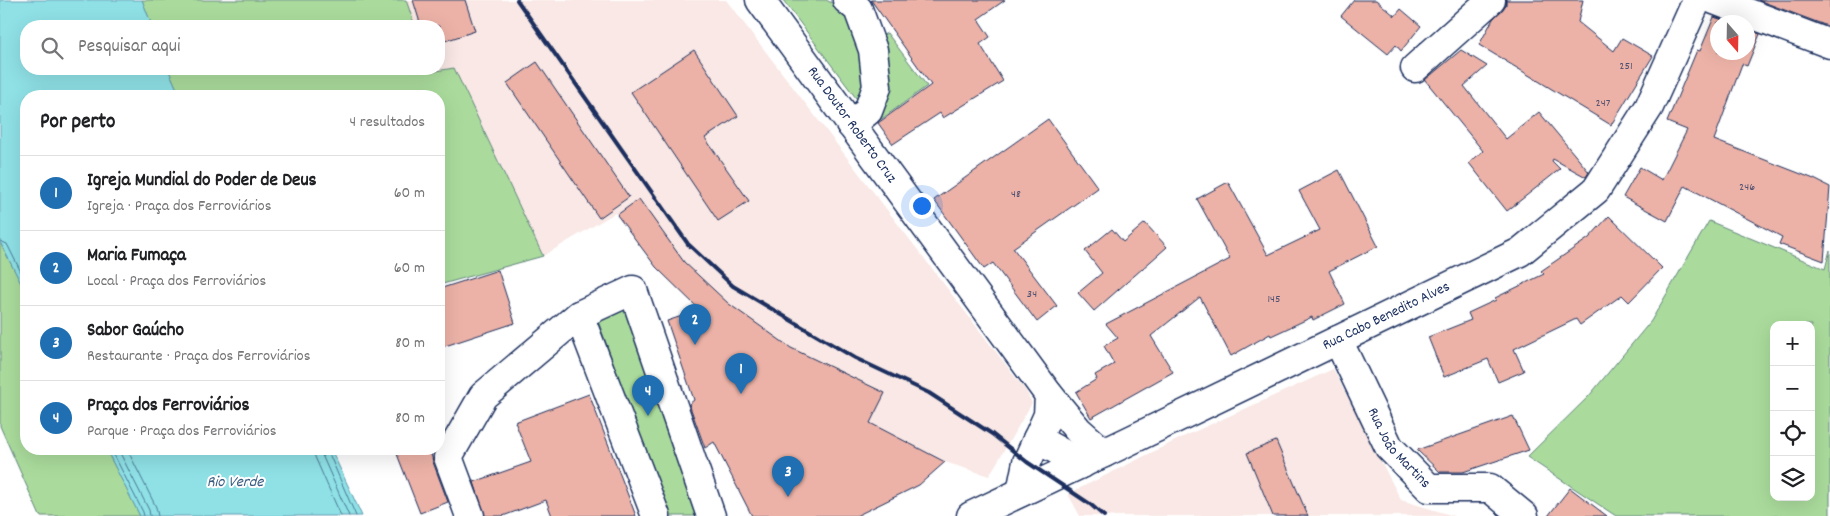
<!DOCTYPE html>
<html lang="pt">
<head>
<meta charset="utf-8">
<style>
	:root { --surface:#fff; --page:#f6f6f6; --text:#202124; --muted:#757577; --line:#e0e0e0; --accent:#1f6fb2 }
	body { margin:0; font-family:Dekko,sans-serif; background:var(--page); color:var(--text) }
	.controls { position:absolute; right:15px; bottom:15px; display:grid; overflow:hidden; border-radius:10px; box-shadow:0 5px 20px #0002 }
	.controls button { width:45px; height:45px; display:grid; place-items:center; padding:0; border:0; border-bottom:1px solid var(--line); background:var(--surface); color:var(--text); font:25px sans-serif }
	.compass { position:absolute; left:1710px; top:15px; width:45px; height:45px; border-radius:50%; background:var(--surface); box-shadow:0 5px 20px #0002; rotate:160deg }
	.you { position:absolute; left:921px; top:205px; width:18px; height:18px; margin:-12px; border:4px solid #fff; border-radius:50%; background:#1a73e8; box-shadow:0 0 0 8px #1a73e833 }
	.badge { display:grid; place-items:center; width:32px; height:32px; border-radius:50%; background:var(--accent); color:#fff; font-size:16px; font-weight:700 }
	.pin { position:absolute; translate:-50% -41px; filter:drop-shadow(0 1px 2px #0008) }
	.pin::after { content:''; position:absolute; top:26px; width:18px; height:15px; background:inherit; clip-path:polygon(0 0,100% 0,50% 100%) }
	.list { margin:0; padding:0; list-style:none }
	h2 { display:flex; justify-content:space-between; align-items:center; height:65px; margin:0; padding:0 20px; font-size:21px }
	h2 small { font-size:16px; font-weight:400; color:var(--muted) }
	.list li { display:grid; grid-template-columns:32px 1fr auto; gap:15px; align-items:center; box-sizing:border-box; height:75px; padding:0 20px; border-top:1px solid var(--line) }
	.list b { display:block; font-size:19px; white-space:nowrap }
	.list p { margin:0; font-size:16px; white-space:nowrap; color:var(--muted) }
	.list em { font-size:16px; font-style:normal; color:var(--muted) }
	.icon { flex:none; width:28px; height:28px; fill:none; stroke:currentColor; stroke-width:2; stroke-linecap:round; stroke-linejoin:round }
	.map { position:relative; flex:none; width:1830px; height:516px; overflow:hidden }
	.search { position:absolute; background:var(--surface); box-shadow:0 5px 20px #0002; left:20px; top:20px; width:425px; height:55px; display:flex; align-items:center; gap:12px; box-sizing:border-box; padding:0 18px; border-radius:20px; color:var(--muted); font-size:19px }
	.panel { position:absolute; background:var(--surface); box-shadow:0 5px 20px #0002; left:20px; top:90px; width:425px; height:365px; border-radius:20px }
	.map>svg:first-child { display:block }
	.built { fill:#f9e8e5 }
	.green { fill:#aadb9c; stroke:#62857d; fill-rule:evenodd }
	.water { fill:#8fe1e6; stroke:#619ab0 }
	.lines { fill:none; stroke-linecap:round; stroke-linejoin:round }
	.shore { stroke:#497694; stroke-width:1 }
	.building { fill:#ecb2a7; stroke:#1b2f5e }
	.minor-casing { stroke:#1b2f5e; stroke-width:31 }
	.major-casing { stroke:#1b2f5e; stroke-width:31 }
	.minor { stroke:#fff; stroke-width:28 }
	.major { stroke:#fff; stroke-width:28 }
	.rail { stroke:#1b2f5e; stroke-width:4 }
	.labels { text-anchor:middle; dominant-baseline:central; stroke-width:4; stroke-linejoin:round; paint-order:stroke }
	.number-label { font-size:12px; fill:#4f5070 }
	.street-label { font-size:15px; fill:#1b2f5e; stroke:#fff }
	.water-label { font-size:16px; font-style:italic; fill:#385c80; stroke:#fff }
</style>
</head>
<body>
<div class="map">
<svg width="1830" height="516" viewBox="0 0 1830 516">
	<rect width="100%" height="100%" fill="#fff"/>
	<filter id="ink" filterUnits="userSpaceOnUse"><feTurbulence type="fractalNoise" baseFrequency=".02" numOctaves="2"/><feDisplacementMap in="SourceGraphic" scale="10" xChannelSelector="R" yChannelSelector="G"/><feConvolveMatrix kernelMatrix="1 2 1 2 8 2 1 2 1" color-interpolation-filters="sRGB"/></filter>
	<g filter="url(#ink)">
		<path class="built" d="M406,0H726L1026,391L1032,403L989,476L945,462L817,395L686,297L656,267L615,213L543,256L454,68L430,72L429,69H439V26H415Z
			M1333,369L1401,500L1454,516H1080L1068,494L1185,436Z"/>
		<path class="green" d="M142,0H406L415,26H152Z
			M783,0H826L832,3L849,21L867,61L862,106Z
			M887,33L927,86L876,123L872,117C888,85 898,72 878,38Z
			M454,68L543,256L439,285V96H180L168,69H429L430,72Z
			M1709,221L1825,269L1830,250V516H1616L1527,457L1589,396L1651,321ZM1774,325H1811V497H1774Z
			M0,242L26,293V449H106L140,516H40L0,426Z
			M625,305L700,516H668L596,315Z"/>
		<path class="water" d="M0,0H142L152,26H26V69H168L180,96H26V293L0,242Z
			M106,449H331L362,516H140Z"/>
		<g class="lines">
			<path class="shore" d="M0,241L7,244L26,282
				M111,449L143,512L144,516
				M118,449L149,510L150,516
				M127,449L156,507L158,516
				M313,449L315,457L341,516
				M321,449L322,455L349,516
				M327,449L356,516"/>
		</g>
		<path class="building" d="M413,0H465L475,31L439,43V26H421Z
			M871,0H1005L978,19L990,37L980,44L1003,81L943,118L940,113L893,144L878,123L931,85Z
			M1354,0H1376L1395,16L1401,9L1421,26L1401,51L1396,45L1388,54L1341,16Z
			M1506,0H1583L1578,22L1614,51L1622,38L1653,56L1611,125L1479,45L1493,19L1506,5Z
			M1758,0H1830V27Z
			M1714,17L1729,22H1718V52H1748V29L1760,34L1747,66L1742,64L1714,140L1814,179L1830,187L1824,261L1779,244L1782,237L1685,186L1667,221L1623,197L1640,167L1662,180L1687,130L1667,122L1697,50L1700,51Z
			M694,50L738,116L705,138L749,201L718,221L631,92Z
			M1461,50L1487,66L1464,86L1506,139L1539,112L1589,172L1586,177L1553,159L1552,161L1560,169L1507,211L1469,163L1483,151L1425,80Z
			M537,62L629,197L599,218L507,83Z
			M1048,119L1098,188L1013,248L1057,306L1037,322L993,263L984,269L934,200Z
			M1339,170L1378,246L1329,271L1345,304L1313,320L1312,317L1271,336L1270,334L1231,356L1200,297L1151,336L1173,372L1091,418L1076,392L1097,379L1095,375L1114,364L1104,346L1118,338L1106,324L1230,259L1197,199L1228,182L1268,255L1320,230L1299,191Z
			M639,199L684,262L729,304L791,348L885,393L870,423L945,462L919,485L856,516H752L714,442L705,448L689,404L694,400L667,321L700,310L656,267L617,215Z
			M1609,216L1662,268L1629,302L1622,295L1580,325L1576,319L1514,349L1524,371L1498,382L1488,359L1444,377L1428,337L1471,320L1468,313L1496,300L1495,298L1544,274L1541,271L1589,238Z
			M1145,223L1167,247L1094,311L1078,293L1102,273L1085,251L1112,229L1123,242Z
			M498,270L515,323L439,348V289Z
			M589,394L636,516H552L546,500L503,516H485L474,482L531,462L515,422Z
			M1513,416L1529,450L1463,472H1440L1417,450Z
			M1276,441L1308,516H1273L1247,453Z
			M395,449H430L433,462L448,502L420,513Z
			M1570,488L1607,516H1548Z"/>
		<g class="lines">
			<g class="minor-casing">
				<g id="minor">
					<path d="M847,0L858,9L873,50L877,87L868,111L851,125"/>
					<path d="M1714,0L1830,44"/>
					<path d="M1415,68L1491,0"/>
					<path d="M579,315L656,516"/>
					<path id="s1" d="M1338,340L1389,447L1429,488H1490L1524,516"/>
					<path d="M470,516L448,457L483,396L579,315L633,290L711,516"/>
				</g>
			</g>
			<g class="major-casing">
				<g id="major">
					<path id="s2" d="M760,0L1049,395L1078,430L1104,453"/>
					<path d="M1037,439L1082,464"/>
					<path d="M1021,492L1027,462L1048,415L1049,395"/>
					<path id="s3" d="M971,516L1104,453L1520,252L1596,190L1649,107L1697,0"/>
				</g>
			</g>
			<use href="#minor" class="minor"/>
			<use href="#major" class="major"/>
			<path class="rail" d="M517,0L688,244L733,286L855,358L929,393L992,434L1027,462L1090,504L1104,516"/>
		</g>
	</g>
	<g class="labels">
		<g class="number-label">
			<text x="1626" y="66">251</text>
			<text x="1603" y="103">247</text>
			<text x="1747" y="187">246</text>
			<text x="1016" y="194">48</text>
			<text x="1032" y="294">34</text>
			<text x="1274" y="299">145</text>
		</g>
		<g class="street-label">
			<text stroke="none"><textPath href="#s2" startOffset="155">Rua Doutor Roberto Cruz</textPath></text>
			<text stroke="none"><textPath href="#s3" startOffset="461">Rua Cabo Benedito Alves</textPath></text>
			<text stroke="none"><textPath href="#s1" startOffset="125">Rua João Martins</textPath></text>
		</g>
		<g class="water-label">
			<text x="235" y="482">Rio Verde</text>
		</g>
	</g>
</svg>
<div class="controls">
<button>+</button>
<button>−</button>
<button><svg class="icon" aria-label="locate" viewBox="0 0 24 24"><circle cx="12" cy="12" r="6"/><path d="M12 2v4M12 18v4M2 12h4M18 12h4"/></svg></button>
<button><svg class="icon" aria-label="layers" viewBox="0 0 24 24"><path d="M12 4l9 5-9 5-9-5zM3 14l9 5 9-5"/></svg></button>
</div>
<svg class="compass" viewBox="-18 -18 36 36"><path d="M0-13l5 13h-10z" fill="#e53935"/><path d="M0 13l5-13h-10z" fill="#757577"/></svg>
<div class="you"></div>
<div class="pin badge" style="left:741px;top:394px">1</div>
<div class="pin badge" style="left:695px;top:345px">2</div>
<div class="pin badge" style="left:788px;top:497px">3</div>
<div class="pin badge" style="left:648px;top:416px">4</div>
<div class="search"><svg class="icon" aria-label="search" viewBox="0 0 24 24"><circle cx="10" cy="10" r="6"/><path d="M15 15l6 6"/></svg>Pesquisar aqui</div>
<section class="panel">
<h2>Por perto<small>4 resultados</small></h2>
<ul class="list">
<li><span class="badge">1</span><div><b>Igreja Mundial do Poder de Deus</b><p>Igreja · Praça dos Ferroviários</p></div><em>60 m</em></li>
<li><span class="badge">2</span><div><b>Maria Fumaça</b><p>Local · Praça dos Ferroviários</p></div><em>60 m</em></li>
<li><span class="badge">3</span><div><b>Sabor Gaúcho</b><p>Restaurante · Praça dos Ferroviários</p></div><em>80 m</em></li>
<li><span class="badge">4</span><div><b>Praça dos Ferroviários</b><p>Parque · Praça dos Ferroviários</p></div><em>80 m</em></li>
</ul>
</section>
</div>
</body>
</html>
